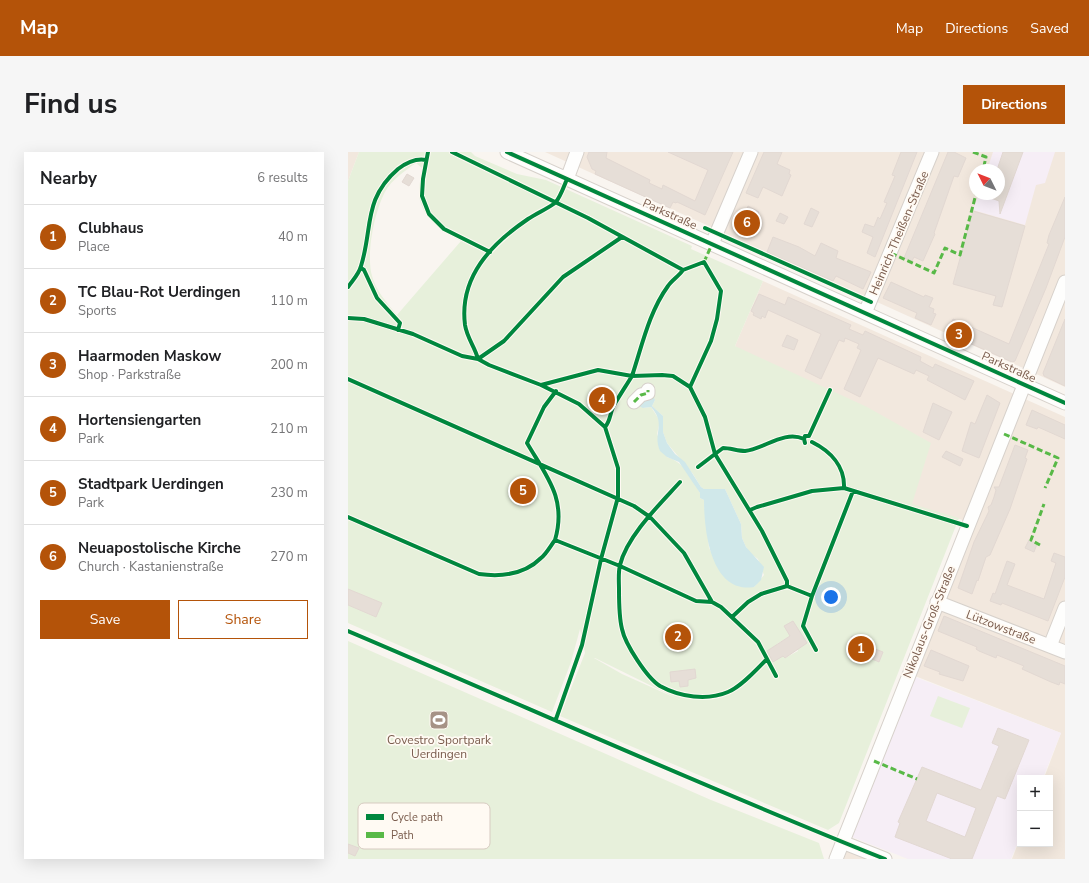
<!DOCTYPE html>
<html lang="en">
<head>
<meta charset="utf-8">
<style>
	:root { --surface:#fff; --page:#f6f6f6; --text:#202124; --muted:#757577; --line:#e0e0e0; --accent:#b45309 }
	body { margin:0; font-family:"Nunito Sans",sans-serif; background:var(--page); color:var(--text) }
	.controls { position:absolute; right:12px; bottom:12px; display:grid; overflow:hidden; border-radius:0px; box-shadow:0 4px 16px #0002 }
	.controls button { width:36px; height:36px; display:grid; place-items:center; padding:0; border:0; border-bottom:1px solid var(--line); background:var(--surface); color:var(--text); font:20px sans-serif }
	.compass { position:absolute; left:621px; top:12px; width:36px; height:36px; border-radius:50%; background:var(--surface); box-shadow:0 4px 16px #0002; rotate:312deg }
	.you { position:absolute; left:483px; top:445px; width:14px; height:14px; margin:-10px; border:3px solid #fff; border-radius:50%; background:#1a73e8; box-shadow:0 0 0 6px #1a73e833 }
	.badge { display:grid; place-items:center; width:26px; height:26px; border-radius:50%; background:var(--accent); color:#fff; font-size:13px; font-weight:700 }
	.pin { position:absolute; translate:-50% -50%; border:2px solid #fff; box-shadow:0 1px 4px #0006 }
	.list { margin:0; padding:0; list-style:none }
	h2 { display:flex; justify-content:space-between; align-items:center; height:52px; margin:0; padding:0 16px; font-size:17px }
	h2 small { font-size:13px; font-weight:400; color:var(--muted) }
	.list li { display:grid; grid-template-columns:26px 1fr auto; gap:12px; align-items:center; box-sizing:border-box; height:64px; padding:0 16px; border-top:1px solid var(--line) }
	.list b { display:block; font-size:15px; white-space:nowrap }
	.list p { margin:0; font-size:13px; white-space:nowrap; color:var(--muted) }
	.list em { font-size:13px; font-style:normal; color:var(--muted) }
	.actions { display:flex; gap:8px; padding:12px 16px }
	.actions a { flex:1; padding:9px 0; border:1px solid var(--accent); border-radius:0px; text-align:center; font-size:14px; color:var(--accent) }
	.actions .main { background:var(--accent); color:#fff }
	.map { position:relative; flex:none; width:717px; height:707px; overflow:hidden; border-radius:0px }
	header { display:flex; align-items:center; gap:24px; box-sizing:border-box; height:56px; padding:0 20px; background:var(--accent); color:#fff }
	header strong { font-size:19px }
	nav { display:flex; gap:22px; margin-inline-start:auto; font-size:14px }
	.intro { display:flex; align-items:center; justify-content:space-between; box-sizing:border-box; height:96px; padding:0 24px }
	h1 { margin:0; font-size:28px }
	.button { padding:10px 18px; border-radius:0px; background:var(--accent); color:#fff; font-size:14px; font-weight:700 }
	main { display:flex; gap:24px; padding:0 24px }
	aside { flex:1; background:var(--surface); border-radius:0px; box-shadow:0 4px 16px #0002 }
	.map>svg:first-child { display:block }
	.residential { fill:#f2e8de; fill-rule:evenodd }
	.education { fill:#f6eef6 }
	.green { fill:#e7f0db; fill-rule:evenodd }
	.water { fill:#d0e8ea }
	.building { fill:#e6ded7; stroke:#e2d8d2; fill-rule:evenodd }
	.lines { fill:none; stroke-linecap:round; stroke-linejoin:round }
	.minor-casing { stroke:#d7d1cb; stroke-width:15 }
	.minor { stroke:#fefefd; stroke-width:13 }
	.quiet { stroke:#58b947; stroke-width:3; stroke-dasharray:6 3; stroke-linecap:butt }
	.cycleway-casing { stroke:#fffaf3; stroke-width:6 }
	.cycleway { stroke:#00873e; stroke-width:4 }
	.labels { text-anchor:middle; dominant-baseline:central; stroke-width:3.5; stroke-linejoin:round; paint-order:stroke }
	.street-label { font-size:12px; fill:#7a5c4d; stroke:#fffaf3 }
	.poi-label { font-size:12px; fill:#7a5c4d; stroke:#fffaf3 }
	.key { fill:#fffaf3; stroke:#d7cbc1; stroke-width:1 }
	.key-label { font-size:11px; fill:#7a5c4d }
</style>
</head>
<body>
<header>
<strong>Map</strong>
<nav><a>Map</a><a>Directions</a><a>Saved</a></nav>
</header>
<div class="intro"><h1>Find us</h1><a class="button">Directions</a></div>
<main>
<aside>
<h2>Nearby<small>6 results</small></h2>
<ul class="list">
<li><span class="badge">1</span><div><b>Clubhaus</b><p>Place</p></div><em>40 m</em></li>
<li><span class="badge">2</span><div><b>TC Blau-Rot Uerdingen</b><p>Sports</p></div><em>110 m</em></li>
<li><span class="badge">3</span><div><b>Haarmoden Maskow</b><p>Shop · Parkstraße</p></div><em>200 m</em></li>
<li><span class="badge">4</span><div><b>Hortensiengarten</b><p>Park</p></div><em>210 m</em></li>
<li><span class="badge">5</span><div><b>Stadtpark Uerdingen</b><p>Park</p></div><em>230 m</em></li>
<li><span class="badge">6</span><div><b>Neuapostolische Kirche</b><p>Church · Kastanienstraße</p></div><em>270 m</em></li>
</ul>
<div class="actions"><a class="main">Save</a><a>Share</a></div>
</aside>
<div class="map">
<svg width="717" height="707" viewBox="0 0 717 707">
	<rect width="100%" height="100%" fill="#f9f5f0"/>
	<path class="residential" d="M0,0H11L0,29Z
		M197,0H717V235L383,84ZM627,18H651V42H627Z
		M415,129L717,265V707H664L672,686V692H702V626H696L713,581L567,524L628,372L564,353L387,194Z
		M499,699L518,707H496Z"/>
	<path class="education" d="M645,0H707L697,31L688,33L677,73L625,58L631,42H651V18H639Z
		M567,525L713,581L695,626H672V685L663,707H560L504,685Z"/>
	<path class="green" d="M11,0H123L127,4L169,22L198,28L344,94L343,97L415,129L387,194L519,255L583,291L564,352L611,366L491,671L480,678L212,564L237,501L232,477L223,510L204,560L0,471V29ZM68,11L74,16C73,24 71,33 71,41C72,65 94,80 113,89L49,163C39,151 28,139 24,124C18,102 26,61 37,40C43,28 57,19 68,11ZM305,245L307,248L304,254L315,264V280L319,291L345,322L353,335L356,337H377L393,372L394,386L398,395L402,401L410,407L416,423L406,435L366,405L361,396L356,348L352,346V341C343,325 337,311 319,305L309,282L312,269L303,255L295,256L299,248ZM442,484L450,499L437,506L429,492ZM246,506H247L332,548L274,522Z
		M0,489L363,648L471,691L476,707H0Z
		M590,544L622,556L614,576L582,564Z"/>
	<path class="water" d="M305,244L307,248L304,254L315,264V280L319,291L327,302L337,310L353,335L356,337H377L393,372L394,386L398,395L416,415L413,428L406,435C363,442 356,379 356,348L352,346V341L331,310L319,305L312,299C304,280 319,273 303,255L295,256L291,254L292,249L303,247Z"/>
	<path class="building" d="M241,0H259L258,6L302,28L301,31L314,37L315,33L347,49L360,18L320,0H385L357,63L329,50L328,51L325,50L322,56L247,22L248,19L244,17L239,5Z
		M416,0H434L429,12L442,18L441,22L443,23L434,44L415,35L410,46L398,41Z
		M553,0H569L527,105L519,101L525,85L514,80L517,72L526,75L530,65L532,67L539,51L536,50L547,24L544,23Z
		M600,0H606L618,6L610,25L606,24L586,81L587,82L575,109L566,105L564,109L556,106Z
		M655,0H675L652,62L651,49L635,43L651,42V18H649Z
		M59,22L66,26L61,34L54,30Z
		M717,45V85L698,136L667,209L664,210L599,181L605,167L661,192L701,92L699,91L701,83Z
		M400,54L411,60L400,83L389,75L392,66L395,67Z
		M463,56L471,60L464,75L456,72Z
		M625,59L677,74L654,155L645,153L648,144L605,132Z
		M432,61L440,65L436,72L428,69Z
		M425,85L451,95L467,104L473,91L490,99L488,106L523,120L515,137L488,124L485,129L419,100Z
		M543,130L576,145L577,143L585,146L581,155L586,157L585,161L588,162L583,173L567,166L569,161L535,146Z
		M411,142L437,153L440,145L503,173L501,177L515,183L517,179L573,205L572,209L585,216L587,212L626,229L617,248L579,228L581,224L568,218L566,222L530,206L512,245L496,237L513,198L509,196L511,192L497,186L496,190L491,188L473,227L457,219L473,182L420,158L417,166L414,164L413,167L405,163L406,161L403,159Z
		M717,167V234L696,224L695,221Z
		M439,183L450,188L446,198L434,194Z
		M639,243L652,251L631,306L614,299L623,270L627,272Z
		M585,251L604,260L591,288L575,280Z
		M684,258L717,273V287L690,275L689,277L678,273Z
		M667,293L680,298L677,306L679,307L662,357L642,403L638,405L630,429L629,428L624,442L610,436L626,390L641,359L640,355L643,353L646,345L648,338L646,335H651Z
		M598,299L615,307L612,314L594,305Z
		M681,388L689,392L686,400L677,396Z
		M706,401L717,405V425L700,469L654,451L653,453L642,449L645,441L647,442L659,409L667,412L659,433L696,447L708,411L703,409Z
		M0,437L34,451L28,465L0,453Z
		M596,464L717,514V532L712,530L711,533L703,530L674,517L676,514L649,503L648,506L631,499L628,497L629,495L590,479Z
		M445,469L459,491L437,506L435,504L425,510L419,499L442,484L436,474Z
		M504,484L524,492L522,495L535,500L531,510L499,496Z
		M583,498L621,514L615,529L591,522L592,520L576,514Z
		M347,517L348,526L340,528V534L332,535L331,529L323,530L322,520Z
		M650,576L681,588L657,647L649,644L624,707H604L547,685L552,671L550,670L574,615L633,638L651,594L644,591ZM589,641L628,656L617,685L578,669Z
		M0,692L11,696L7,704L0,701Z"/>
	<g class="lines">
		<g class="minor-casing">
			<path id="minor" d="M159,0L717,251
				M219,27L229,0
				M364,92L403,0
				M517,161L584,0
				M286,250L293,243L300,241V238
				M589,450L717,500
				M702,494L717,456
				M494,690L537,707
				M488,707L717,130"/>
		</g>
		<use href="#minor" class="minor"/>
		<path class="quiet" d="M625,0L638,5L635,18
			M543,101L586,121L597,96L612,103L628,42
			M356,110L364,92
			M286,250L293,243L300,241V238
			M656,282L710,306L697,336
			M692,393L683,388L696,352
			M526,609L569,627"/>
		<g class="cycleway-casing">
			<path id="cycleway" d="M80,0L75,27L74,44L81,62L96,77L142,100
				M104,0L240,66L335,118L356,110L373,139L369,167L363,189L342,235L357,265L367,302L350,315
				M159,0L717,251
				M219,27C216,34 212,46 207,51C199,57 189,61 180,67C143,92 111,125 117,173C119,186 127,195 130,207L156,189L215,125L274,85
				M357,76L523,150
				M13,116L16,118L29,146L52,171L50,178
				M0,135C5,128 11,122 13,114C25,76 15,47 50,17C58,11 68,6 78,8
				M0,166L16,167L65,182L114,204L130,207L141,213L193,233L231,252L257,275L270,316V345L253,407L234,493L208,567
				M0,227L286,354L302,365L336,401L364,450L373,455L410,490L428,524
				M193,233L250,218L284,224C294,194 301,160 320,134C324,128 331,124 335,118
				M208,239L196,255L179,291C199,325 219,347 207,388L272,414L348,449L364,450
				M257,275C262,270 262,262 265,255C271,244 278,234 284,224L314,223L325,224L342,235
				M464,290C482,299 497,314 496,336L619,374
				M457,291L456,287L457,284H461L482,238
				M332,330C312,352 279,384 272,413C270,421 271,430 271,438C271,450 271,465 274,477C277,492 299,526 312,534C332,545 359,549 380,540C393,535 409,517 419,507
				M402,358L409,355L464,339L496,336
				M0,365L131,422C153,425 176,423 193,406C199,401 203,393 207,388
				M439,434V429L414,379L367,302L375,296C382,296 390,299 397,299C416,297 436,278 456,287
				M384,465L400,450L413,442L439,434L464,444
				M0,479C179,555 356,635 537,707
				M468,498L455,474L464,444L505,339"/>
		</g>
		<use href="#cycleway" class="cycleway"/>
	</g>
	<defs>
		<g id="stadium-square" transform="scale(1)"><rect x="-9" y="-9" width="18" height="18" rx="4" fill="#a69286" stroke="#fffaf3"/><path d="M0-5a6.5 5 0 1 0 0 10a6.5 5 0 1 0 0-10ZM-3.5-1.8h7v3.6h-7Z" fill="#fff"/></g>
	</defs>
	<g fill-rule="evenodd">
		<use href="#stadium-square" x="91" y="568"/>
	</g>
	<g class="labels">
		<g class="street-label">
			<text transform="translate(322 62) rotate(24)">Parkstraße</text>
			<text transform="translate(551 81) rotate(-67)">Heinrich-Theißen-Straße</text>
			<text transform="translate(661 215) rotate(24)">Parkstraße</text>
			<text transform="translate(581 470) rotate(-68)">Nikolaus-Groß-Straße</text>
			<text transform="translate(653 475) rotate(21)">Lützowstraße</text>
		</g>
		<g class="poi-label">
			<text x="91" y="588">Covestro Sportpark<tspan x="91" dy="14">Uerdingen</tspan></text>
		</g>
	</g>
	<rect x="10" y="651" width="132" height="46" rx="6" class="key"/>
	<rect x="18" y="662" width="18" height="6" fill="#00873e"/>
	<rect x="18" y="680" width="18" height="6" fill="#58b947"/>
	<g class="key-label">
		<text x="43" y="669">Cycle path</text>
		<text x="43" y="687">Path</text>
	</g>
</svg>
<div class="controls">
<button>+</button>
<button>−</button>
</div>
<svg class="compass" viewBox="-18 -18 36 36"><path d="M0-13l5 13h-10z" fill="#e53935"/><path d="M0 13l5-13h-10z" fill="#757577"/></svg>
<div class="you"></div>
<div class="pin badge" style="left:513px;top:497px">1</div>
<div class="pin badge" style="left:330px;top:485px">2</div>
<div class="pin badge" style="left:611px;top:183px">3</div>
<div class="pin badge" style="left:254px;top:248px">4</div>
<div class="pin badge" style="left:175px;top:339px">5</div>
<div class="pin badge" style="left:399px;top:71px">6</div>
</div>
</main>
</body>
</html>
